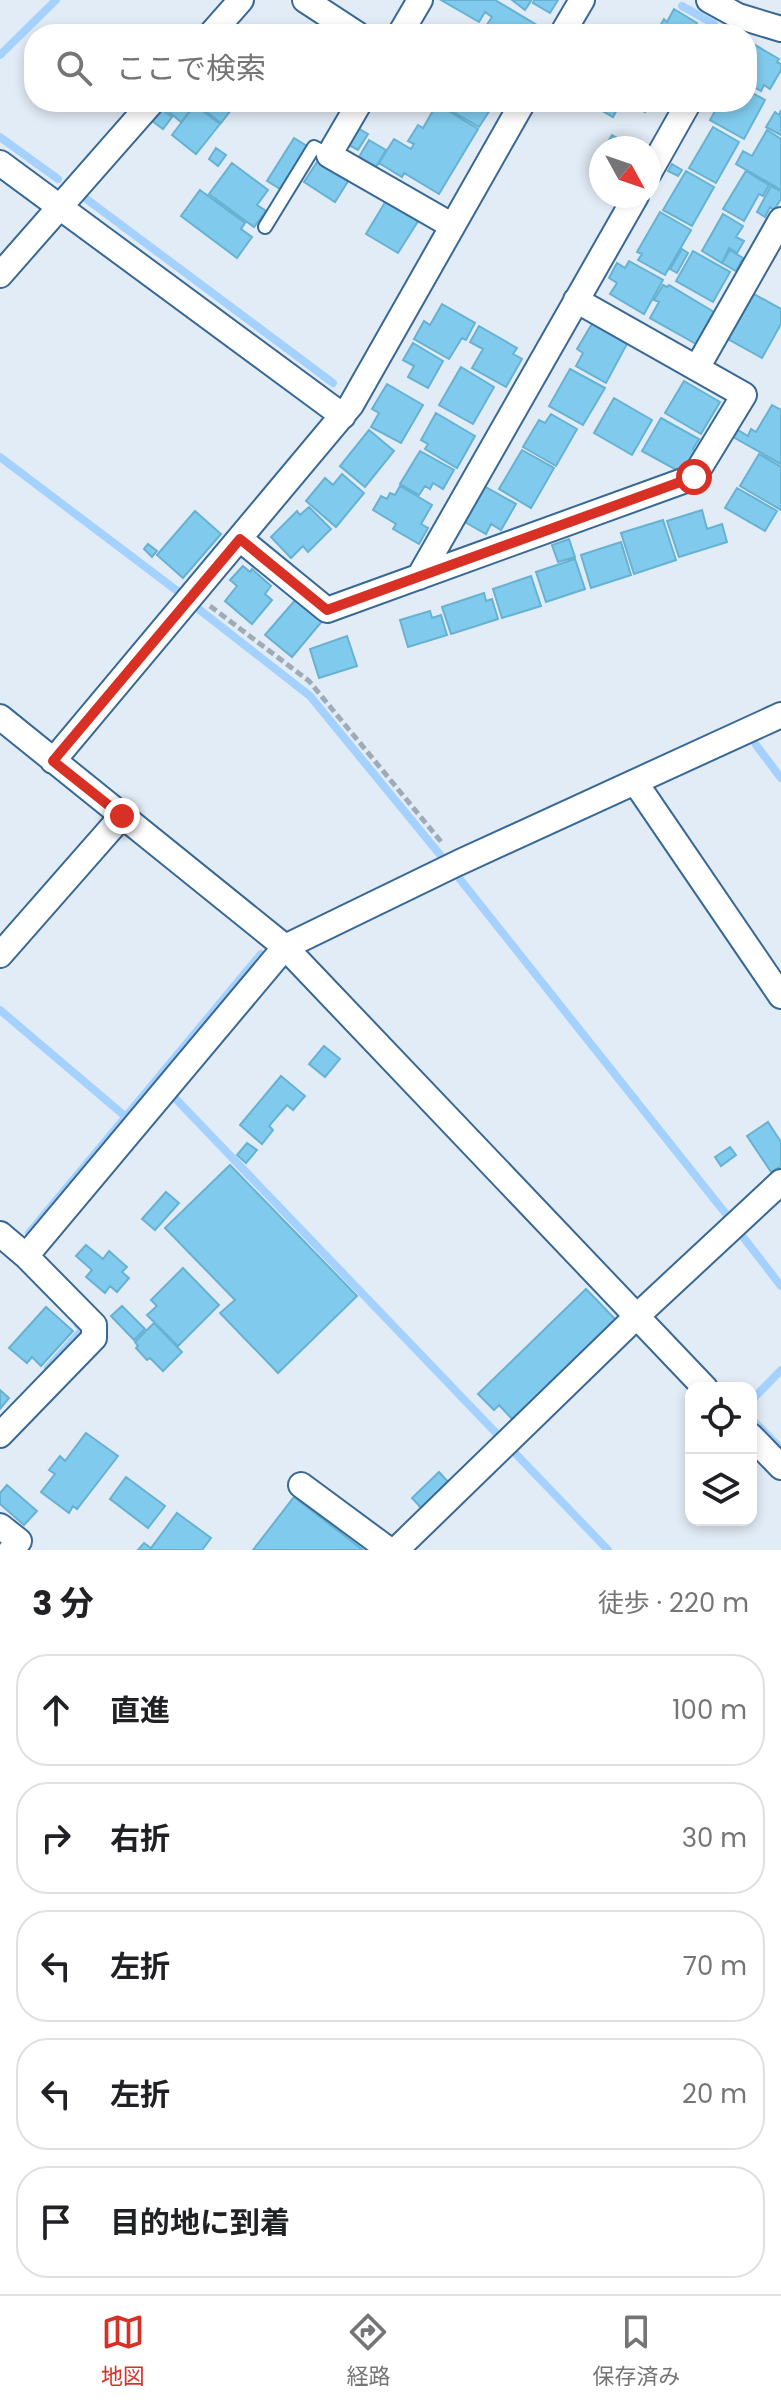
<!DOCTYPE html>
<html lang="ja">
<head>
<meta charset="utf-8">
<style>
	:root { --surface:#fff; --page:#f6f6f6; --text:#202124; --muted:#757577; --line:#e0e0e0; --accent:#d93025 }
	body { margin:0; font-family:Poppins,"Noto Sans JP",sans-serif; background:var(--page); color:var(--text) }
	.controls { position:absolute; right:24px; bottom:24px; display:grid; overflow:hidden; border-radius:16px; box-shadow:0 4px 12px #0003 }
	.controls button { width:72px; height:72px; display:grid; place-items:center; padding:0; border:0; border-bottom:2px solid var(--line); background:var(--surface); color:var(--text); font:40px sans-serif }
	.compass { position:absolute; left:589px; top:136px; width:72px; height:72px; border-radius:50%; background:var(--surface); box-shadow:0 4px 12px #0003; rotate:130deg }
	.stop { position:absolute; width:24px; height:24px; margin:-18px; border:6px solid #d93025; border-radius:50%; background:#fff }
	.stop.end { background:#d93025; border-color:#fff; box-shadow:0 2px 8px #0008 }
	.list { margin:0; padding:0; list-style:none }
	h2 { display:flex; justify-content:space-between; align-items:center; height:104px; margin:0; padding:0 32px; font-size:34px }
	h2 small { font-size:26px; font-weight:400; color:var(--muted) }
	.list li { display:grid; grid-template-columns:52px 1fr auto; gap:24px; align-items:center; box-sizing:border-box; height:112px; margin:0 16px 16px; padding:0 16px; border:2px solid var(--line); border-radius:32px }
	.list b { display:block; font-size:30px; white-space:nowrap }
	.list em { font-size:26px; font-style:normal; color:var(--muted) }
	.icon { flex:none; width:44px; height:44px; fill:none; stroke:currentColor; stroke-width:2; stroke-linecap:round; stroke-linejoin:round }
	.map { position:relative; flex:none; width:781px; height:1550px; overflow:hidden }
	.search { position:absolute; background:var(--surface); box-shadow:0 4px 12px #0003; left:24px; right:24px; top:24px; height:88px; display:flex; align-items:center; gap:20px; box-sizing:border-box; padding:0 28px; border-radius:32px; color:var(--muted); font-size:30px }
	.sheet { height:744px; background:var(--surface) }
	nav { display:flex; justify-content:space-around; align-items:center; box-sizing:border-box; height:112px; border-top:2px solid var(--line); background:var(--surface); font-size:22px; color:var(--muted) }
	nav a { display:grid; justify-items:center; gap:4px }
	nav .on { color:var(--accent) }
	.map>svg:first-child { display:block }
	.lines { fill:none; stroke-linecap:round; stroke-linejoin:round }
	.stream { stroke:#a4d1fe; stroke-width:8 }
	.building { fill:#80cbed; stroke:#67b1d2; stroke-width:2 }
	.lane-casing { stroke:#386895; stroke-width:16 }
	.street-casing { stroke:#386895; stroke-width:28 }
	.path { stroke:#9facb8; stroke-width:5; stroke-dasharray:8 4; stroke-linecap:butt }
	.lane { stroke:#fff; stroke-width:12 }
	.street { stroke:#fff; stroke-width:24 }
	.route { stroke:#d93025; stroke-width:10 }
</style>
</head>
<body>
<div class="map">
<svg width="781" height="1550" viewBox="0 0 781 1550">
	<rect width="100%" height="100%" fill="#e2ecf6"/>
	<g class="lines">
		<path class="stream" d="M682,6L714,24
			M0,55L56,0
			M0,137L58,179
			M77,192L333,383
			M0,457L180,593
			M196,607L310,696L446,862L443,864
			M756,745L781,778
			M459,878L726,1214
			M0,1010L126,1117
			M172,1095L498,1435
			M29,1233L261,954
			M740,1233L781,1286
			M48,1368L83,1329L78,1325
			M751,1401L781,1370
			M751,1418L781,1449
			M514,1452L608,1550"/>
	</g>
	<path class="building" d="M441,0H495L542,28L538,34H474L477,29L482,32L492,17L485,12L479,22Z
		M512,0H528L531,1L525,10Z
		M534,0H558L550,13L533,3Z
		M674,9L697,23L690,34H662L657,31L664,19L667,22Z
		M750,42L779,59L777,62L781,64V70L770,89L764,85L761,91L747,83V46Z
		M747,90L765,100L744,139L710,120L720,102H747Z
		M175,102H184L192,108L181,122L168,111Z
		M194,102H237L221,123Z
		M442,102H477L490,110L479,127L440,104Z
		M596,102H617L620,104L613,117L594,106Z
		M628,102H650L645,112Z
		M437,104L478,129L439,194L404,173L402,177L379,163L394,139L411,149L414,144L408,141L418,125L423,128Z
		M156,105L172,117L163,129L147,117Z
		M195,105L220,124L196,154L172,135Z
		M781,110V135L766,127L775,112L779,115Z
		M356,127L368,134L358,150L347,144Z
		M713,127L739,142L716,183L689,168Z
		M767,130L781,139V190L736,164L743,151L752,156Z
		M612,135L635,148H604Z
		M294,138L307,146L280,189L267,181Z
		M369,140L386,150L376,167L359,157Z
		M216,148L226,155L218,166L209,159Z
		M319,159L350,178L335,202L304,182Z
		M232,163L268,190L257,205L266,211L254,227L209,194Z
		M672,164L682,170L678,176L668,171Z
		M686,171L714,187L692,226L663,210Z
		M746,171L769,185L763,196L759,194L744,221L723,209Z
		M771,186L781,191V199L774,210L770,207L765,217L757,212Z
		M200,190L245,223L241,229L252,237L237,258L181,216Z
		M387,199L420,218L398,253L366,234Z
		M660,212L691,230L665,275L638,260L642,254L637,252Z
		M723,214L743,226L736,237L744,241L737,253L729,248L722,263L702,251Z
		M682,249L688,253L677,273L670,269Z
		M730,250L743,258L736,271L722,263Z
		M693,251L730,272L713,302L676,281Z
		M629,261L663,280L644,314L610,294L617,283L609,278L617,263L625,268Z
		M663,285L667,287L669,285L714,312L696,344L650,318L659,302L654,300Z
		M754,294L781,309V324L762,358L728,339Z
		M442,304L475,323L466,340L462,338L449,359L414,339L424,321L430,325Z
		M593,322L628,342L606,383L576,366L583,353L577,349Z
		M479,326L517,348L513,354L522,359L506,387L472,368L483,349L470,342Z
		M413,343L443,361L428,388L408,377L414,366L403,360Z
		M461,367L494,387L473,424L439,405Z
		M570,369L605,388L583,425L549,406Z
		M684,381L720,402L701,434L665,413Z
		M387,384L423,405L401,443L371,427L379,413L372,409Z
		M614,398L652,420L632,455L594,433Z
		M772,405L781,410V464L733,437L738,430L748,436L751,429L756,432Z
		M436,413L475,436L457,468L425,449L428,444L421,440Z
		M551,414L577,429L556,466L523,447L539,420L545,423Z
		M661,418L699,439L693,449L697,452L688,468L684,465L680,472L642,451Z
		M369,430L394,451L365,487L340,466Z
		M522,450L554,468L531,508L499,489Z
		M420,451L454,470L443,489L433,483L430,489L425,486L419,495L400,484Z
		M759,454L781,467V510L740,486Z
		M342,474L364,493L336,527L306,501L325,478L333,485Z
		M400,486L432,505L421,524L428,528L419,544L393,529L396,524L373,510L381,496L387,499L390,493L395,495Z
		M484,486L516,504L501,530L491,524L486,534L463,521Z
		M737,488L777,511L765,531L725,508Z
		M309,507L331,529L308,552L303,546L291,558L271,537L297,511L300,515Z
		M702,510L707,529L722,524L727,542L679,557L667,521Z
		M195,511L221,534L183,578L157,555Z
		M663,520L676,560L634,574L621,533Z
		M569,539L575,557L558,562L552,545Z
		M621,542L631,575L591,588L581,555Z
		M148,544L157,551L152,557L144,549Z
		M575,559L585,589L546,602L536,572Z
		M243,566L250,572L252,569L271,586L265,594L272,600L252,624L225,601L237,586L230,580Z
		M531,576L541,606L502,618L493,589Z
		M484,593L486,601L492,599L498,619L451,634L442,607Z
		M297,598L323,620L292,657L265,635Z
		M430,611L432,618L441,615L447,635L408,647L400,620Z
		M347,636L357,666L319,678L310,649Z
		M324,1046L340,1059L325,1077L309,1064Z
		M281,1076L305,1096L293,1110L287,1105L269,1126L273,1130L262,1144L240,1125Z
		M768,1122L781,1142V1166L771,1172L747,1136Z
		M247,1143L257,1150L246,1163L237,1155Z
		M730,1147L736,1155L721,1166L715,1157Z
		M230,1165L357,1296L278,1373L220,1313L235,1300L165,1228Z
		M166,1192L179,1203L155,1230L142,1219Z
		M86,1245L103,1259L109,1251L127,1267L122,1272L129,1278L117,1292L110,1286L105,1293L86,1277L92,1270L76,1256Z
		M183,1268L219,1305L178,1346L147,1315L157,1306L151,1300Z
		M586,1289L616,1320L513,1420L499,1405L494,1410L478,1394Z
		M122,1306L145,1329L134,1340L111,1316Z
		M46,1307L73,1331L41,1366L32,1357L27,1363L9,1348Z
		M154,1323L182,1352L163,1371L150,1358L147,1360L136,1348L138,1346L135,1342Z
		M0,1390L9,1398L0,1409Z
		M86,1433L118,1456L77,1509L73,1506L69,1513L41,1492L55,1474L49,1470L60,1456L65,1461Z
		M439,1472L450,1484L423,1510L412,1498Z
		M126,1477L165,1506L148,1528L110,1499Z
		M7,1485L37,1511L24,1525L0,1504V1493Z
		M294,1497L363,1550H253Z
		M177,1513L211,1538L202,1550H138L144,1543L151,1548Z"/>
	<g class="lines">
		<g class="lane-casing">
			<path id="lane" d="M265,227L314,147L329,155"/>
		</g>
		<g class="street-casing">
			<path id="street" d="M305,0L357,34
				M709,0L738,16L781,29
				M211,34L241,0
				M400,34L420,0
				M562,34L582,0
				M360,102L329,155L451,225
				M0,163L343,416
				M649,173L689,102
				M0,275L152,102
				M697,368L781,220
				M240,539L327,610L694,477L744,395L576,300
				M419,577L636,196
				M0,717L285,947L705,1388
				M53,761L351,405L523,102
				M635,782L781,996
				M0,955L122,816
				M0,1234L26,1256L94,1325V1338L0,1435
				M26,1256L285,947L458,863L781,715
				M751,1436L781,1467
				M301,1485L389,1550
				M0,1526L19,1541L11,1550
				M396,1550L636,1317L781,1182"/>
		</g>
		<path class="path" d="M210,606L309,681L443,844"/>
		<use href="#lane" class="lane"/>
		<use href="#street" class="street"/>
	</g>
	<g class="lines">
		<path class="route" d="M122,816L53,761L240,539L327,610L694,477"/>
	</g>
</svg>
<div class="controls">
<button><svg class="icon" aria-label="locate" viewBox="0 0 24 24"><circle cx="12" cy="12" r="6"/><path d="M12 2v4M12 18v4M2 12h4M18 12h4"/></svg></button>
<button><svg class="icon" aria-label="layers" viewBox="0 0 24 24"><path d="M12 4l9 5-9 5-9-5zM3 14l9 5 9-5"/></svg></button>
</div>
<svg class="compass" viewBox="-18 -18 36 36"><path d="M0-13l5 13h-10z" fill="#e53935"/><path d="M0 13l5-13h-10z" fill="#757577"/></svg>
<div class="stop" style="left:694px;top:477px"></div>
<div class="stop end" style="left:122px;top:816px"></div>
<div class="search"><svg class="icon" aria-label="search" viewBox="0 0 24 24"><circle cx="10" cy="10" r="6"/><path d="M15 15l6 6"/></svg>ここで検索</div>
</div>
<section class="sheet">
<h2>3 分<small>徒歩 · 220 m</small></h2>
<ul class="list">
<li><svg class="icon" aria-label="ahead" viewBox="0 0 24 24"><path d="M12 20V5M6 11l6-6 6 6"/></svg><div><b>直進</b></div><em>100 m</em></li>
<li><svg class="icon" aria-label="right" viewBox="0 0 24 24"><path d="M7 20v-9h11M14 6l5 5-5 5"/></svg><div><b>右折</b></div><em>30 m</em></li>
<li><svg class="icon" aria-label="left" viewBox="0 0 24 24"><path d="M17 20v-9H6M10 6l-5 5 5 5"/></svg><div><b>左折</b></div><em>70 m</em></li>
<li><svg class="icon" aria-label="left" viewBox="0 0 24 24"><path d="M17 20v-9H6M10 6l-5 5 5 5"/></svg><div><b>左折</b></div><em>20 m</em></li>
<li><svg class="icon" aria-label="arrive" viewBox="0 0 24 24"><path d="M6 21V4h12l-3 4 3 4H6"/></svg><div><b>目的地に到着</b></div></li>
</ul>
</section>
<nav>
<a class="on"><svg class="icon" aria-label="map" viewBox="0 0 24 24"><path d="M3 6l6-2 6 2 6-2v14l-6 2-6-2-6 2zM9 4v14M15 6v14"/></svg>地図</a>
<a><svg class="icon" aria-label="directions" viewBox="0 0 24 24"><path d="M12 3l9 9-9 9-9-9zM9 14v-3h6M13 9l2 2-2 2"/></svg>経路</a>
<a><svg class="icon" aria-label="saved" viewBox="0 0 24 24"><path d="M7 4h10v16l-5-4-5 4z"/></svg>保存済み</a>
</nav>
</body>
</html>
